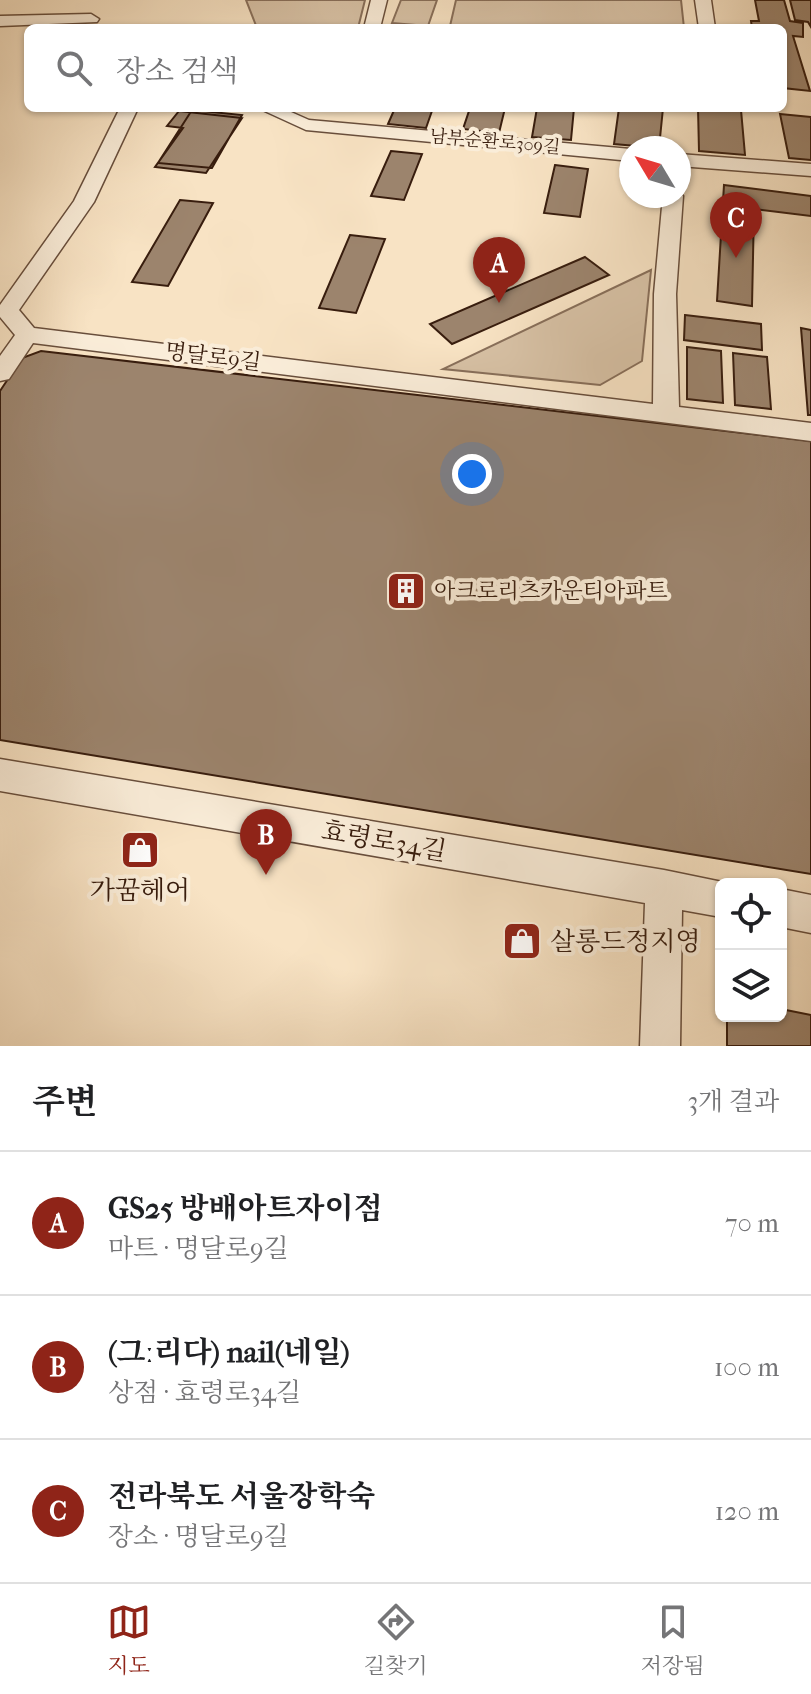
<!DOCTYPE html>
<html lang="ko">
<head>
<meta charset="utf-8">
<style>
	:root { --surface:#fff; --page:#f6f6f6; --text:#202124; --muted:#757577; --line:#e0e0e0; --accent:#8f2418 }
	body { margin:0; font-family:"IM FELL French Canon","Noto Serif KR",serif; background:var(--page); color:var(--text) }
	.controls { position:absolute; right:24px; bottom:24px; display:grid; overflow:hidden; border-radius:12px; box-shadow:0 2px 6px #0004 }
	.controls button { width:72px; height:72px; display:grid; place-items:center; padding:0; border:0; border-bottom:2px solid var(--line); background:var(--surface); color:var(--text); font:40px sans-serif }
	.compass { position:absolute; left:619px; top:136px; width:72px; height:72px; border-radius:50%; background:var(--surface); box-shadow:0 2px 6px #0004; rotate:308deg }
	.you { position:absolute; left:472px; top:474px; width:28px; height:28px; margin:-20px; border:6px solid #fff; border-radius:50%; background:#1a73e8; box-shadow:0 0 0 12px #1a73e833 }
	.badge { display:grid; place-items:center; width:52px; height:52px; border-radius:50%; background:var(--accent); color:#fff; font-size:26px; font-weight:700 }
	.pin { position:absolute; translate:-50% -66px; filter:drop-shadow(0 2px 4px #0008) }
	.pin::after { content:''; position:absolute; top:42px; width:28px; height:24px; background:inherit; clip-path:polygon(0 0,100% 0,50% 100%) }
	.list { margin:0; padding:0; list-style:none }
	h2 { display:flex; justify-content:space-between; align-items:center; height:104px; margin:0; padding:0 32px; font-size:34px }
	h2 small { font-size:26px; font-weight:400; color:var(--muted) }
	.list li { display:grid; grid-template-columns:52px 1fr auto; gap:24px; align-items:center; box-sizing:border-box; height:144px; padding:0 32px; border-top:2px solid var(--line) }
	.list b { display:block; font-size:30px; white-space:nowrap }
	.list p { margin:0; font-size:26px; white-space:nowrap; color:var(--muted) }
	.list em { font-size:26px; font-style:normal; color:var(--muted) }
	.icon { flex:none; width:44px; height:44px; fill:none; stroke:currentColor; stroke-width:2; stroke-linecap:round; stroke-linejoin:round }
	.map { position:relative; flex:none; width:811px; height:1046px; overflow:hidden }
	.search { position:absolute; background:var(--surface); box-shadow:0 2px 6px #0004; left:24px; right:24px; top:24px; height:88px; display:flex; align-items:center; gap:20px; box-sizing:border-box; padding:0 28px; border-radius:12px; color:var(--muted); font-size:30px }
	.sheet { height:536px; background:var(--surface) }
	nav { display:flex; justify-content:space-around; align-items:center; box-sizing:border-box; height:112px; border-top:2px solid var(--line); background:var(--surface); font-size:22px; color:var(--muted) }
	nav a { display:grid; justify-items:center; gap:4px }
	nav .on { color:var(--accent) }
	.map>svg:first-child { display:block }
	.green { fill:#d7c1a5; stroke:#886f5a; stroke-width:2 }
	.building { fill:#9c846d; stroke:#381d0e; stroke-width:2 }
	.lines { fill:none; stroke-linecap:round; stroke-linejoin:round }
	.minor-casing { stroke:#684e3c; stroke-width:3 }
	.minor { fill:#faedd9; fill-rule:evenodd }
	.labels { text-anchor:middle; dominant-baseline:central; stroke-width:8; stroke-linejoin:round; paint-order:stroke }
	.far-street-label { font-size:18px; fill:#381d0e; stroke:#faedd9 }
	.street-label { font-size:22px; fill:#381d0e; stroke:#faedd9 }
	.poi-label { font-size:22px; fill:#381d0e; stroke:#faedd9; text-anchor:start }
	.near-street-label { font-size:26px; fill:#381d0e; stroke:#faedd9 }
	.near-poi-label { font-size:26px; fill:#381d0e; stroke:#faedd9 }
</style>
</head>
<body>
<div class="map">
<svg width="811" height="1046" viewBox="0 0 811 1046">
	<rect width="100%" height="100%" fill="#f8e3c4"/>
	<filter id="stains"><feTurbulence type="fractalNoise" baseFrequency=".0025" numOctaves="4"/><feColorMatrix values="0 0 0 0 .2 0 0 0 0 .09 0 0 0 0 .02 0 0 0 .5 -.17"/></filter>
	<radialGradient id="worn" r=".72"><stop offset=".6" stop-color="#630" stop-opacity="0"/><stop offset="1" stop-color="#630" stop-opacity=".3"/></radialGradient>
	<path class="green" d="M246,0H365L358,28H257Z
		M401,0H437L428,26L392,23Z
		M456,0H681L684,28L450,26Z
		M651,270L642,361L600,385L443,369Z"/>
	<path class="building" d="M755,0H784L790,21L803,23V37L793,36L810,91L783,88V28H752L751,21H759Z
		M790,0H811V27L808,22L795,20Z
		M395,108H433L426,128L388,124Z
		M470,108H505L499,133L463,129Z
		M537,108H574L571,140L532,137Z
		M619,108H663L659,148L614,144Z
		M698,108L741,110L745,155L699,151Z
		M192,110L242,115L212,168L158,163Z
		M179,111L242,118L206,173L155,167L183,128L167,126Z
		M780,114L811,117V160L789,158Z
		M391,151L422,154L404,200L371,196Z
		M555,165L588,169L580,217L544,213Z
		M724,185L811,196V216L754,209L752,306L717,301Z
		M180,200L213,203L168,286L132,282Z
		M350,235L385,239L356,313L319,308Z
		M585,257L609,275L452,344L430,324Z
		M685,315L761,324L762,350L684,340Z
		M801,328L811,330V415H808Z
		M687,347L721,351L723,403L687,399Z
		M41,351L811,441V874L0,740V391L22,358Z
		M733,353L767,357L771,409L735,405Z
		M781,1009L811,1015V1046H727V1016H781Z"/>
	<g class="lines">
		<g class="minor-casing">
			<path id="minor" d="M371,0H387L380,28H364Z
				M695,0H711L715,28H699Z
				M91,14L99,19L97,22L0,26V16Z
				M120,108H138L94,202L19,310L34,328L653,404L654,294L663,196H679V191L683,196L676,294L679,407L811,423V441L33,343L9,379L0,381V356L15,335L0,317V305L74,201Z
				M258,108H282L309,120L631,149V161L306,130Z
				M679,154L811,164V176L679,166Z
				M0,759L664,870L732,884H721V917L682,910L680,1046H640L645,903L0,791Z
				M781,889L811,895V933L781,927Z"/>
		</g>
		<use href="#minor" class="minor"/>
	</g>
	<defs>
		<g id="building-square" transform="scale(2)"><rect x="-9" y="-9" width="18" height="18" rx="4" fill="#8f2418" stroke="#faedd9"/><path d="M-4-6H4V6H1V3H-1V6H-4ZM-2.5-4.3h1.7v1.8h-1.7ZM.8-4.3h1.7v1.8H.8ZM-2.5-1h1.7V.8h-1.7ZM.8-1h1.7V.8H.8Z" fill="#fff"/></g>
		<g id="shop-square" transform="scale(2)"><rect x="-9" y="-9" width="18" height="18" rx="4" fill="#8f2418" stroke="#faedd9"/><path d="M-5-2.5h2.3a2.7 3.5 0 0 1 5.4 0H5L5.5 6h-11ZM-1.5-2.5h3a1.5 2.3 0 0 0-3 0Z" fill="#fff"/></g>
	</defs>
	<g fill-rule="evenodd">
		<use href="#building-square" x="406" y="591"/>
		<use href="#shop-square" x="140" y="850"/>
		<use href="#shop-square" x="522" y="941"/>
	</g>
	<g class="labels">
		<g class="far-street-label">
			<text transform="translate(495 142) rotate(5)">남부순환로309길</text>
		</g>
		<g class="street-label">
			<text transform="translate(213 357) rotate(7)">명달로9길</text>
		</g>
		<g class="poi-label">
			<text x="434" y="591">아크로리츠카운티아파트</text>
		</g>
		<g class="near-street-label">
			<text transform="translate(384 841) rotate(10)">효령로34길</text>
		</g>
		<g class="near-poi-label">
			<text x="140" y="890">가꿈헤어</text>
			<text x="550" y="941" text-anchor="start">살롱드정지영</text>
		</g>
	</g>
	<rect width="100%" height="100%" filter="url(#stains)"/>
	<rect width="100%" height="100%" fill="url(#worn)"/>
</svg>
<div class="controls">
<button><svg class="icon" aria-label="locate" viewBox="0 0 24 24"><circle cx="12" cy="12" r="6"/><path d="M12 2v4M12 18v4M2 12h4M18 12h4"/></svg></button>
<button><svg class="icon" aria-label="layers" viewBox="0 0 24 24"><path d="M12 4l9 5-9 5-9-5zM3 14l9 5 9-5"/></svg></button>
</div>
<svg class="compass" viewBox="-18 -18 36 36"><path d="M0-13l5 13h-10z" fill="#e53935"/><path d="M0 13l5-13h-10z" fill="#757577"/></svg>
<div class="you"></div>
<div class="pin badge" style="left:499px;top:303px">A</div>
<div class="pin badge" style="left:266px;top:875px">B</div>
<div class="pin badge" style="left:736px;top:258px">C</div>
<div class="search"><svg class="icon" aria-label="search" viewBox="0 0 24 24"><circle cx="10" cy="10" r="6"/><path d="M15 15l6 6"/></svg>장소 검색</div>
</div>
<section class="sheet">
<h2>주변<small>3개 결과</small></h2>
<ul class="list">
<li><span class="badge">A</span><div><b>GS25 방배아트자이점</b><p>마트 · 명달로9길</p></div><em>70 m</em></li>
<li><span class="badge">B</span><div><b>(그ː리다) nail(네일)</b><p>상점 · 효령로34길</p></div><em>100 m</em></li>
<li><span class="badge">C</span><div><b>전라북도 서울장학숙</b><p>장소 · 명달로9길</p></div><em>120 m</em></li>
</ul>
</section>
<nav>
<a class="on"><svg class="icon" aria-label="map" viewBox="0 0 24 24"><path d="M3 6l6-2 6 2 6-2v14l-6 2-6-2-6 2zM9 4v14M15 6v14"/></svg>지도</a>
<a><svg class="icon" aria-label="directions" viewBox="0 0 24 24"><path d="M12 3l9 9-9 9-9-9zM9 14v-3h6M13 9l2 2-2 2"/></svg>길찾기</a>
<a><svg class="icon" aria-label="saved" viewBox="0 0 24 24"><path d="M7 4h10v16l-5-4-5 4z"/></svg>저장됨</a>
</nav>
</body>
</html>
